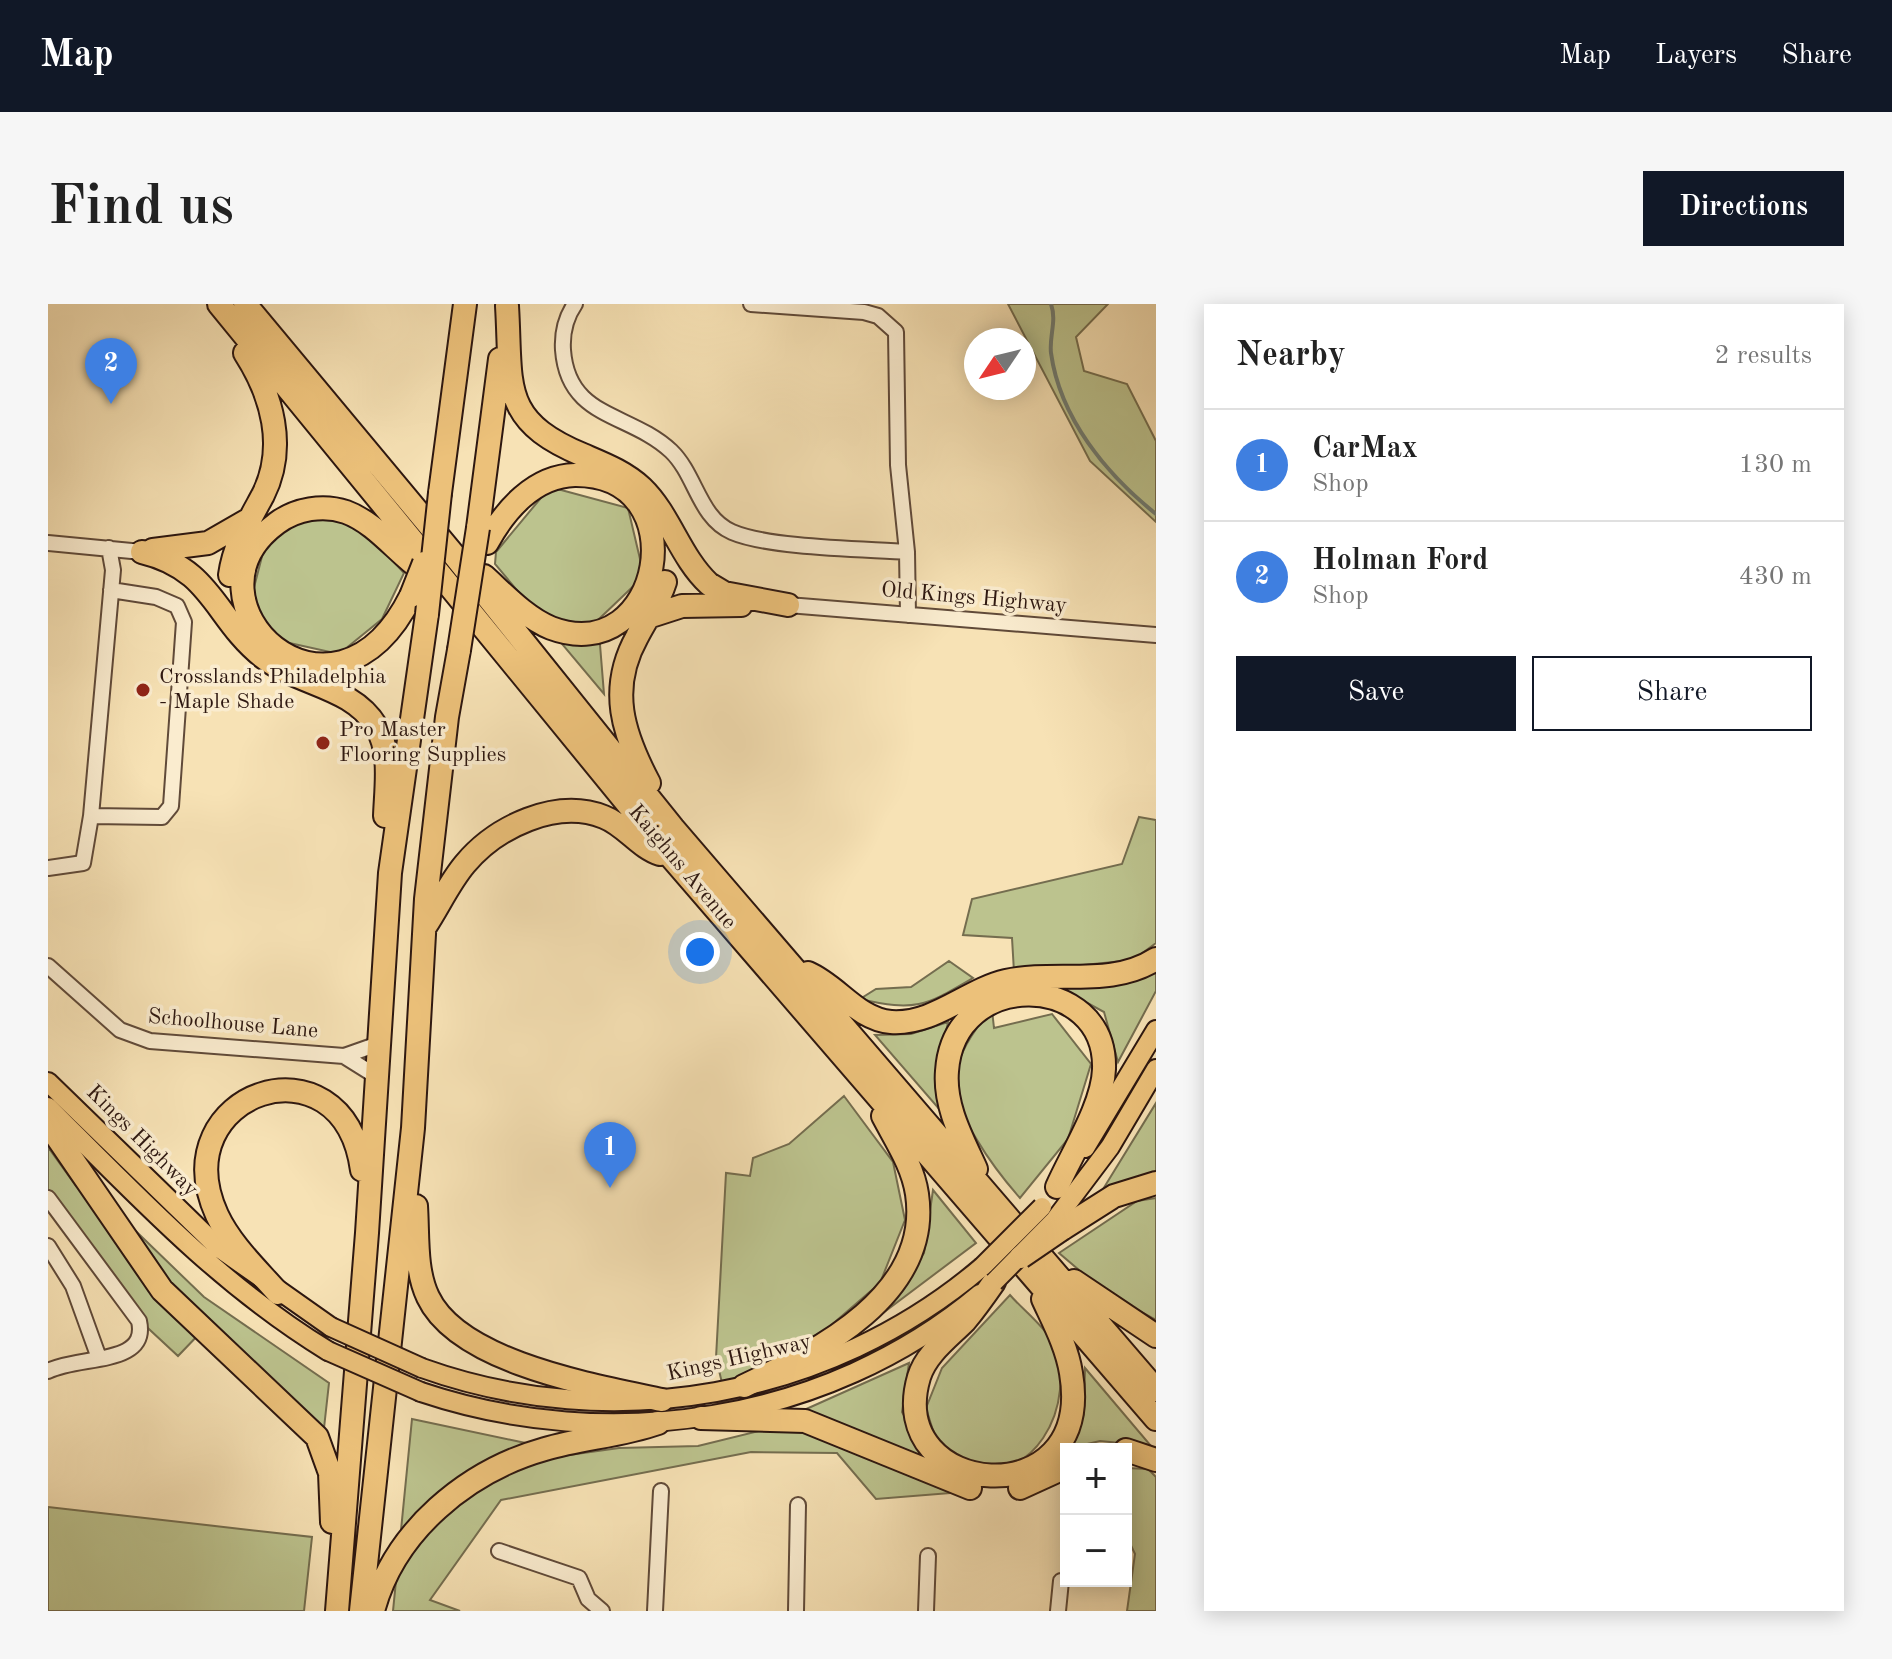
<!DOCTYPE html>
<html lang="en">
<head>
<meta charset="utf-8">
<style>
	:root { --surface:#fff; --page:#f6f6f6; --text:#222; --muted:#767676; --line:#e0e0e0; --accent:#111827 }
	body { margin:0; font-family:"Old Standard TT",serif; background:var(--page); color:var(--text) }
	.controls { position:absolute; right:24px; bottom:24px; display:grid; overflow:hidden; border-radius:0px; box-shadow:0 4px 20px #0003 }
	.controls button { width:72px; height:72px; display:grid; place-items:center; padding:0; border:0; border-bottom:2px solid var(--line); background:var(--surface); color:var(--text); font:40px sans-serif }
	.compass { position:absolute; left:916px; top:24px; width:72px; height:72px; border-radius:50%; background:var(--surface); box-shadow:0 4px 20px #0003; rotate:235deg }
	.you { position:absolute; left:652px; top:648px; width:28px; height:28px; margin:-20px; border:6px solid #fff; border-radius:50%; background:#1a73e8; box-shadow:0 0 0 12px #1a73e833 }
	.badge { display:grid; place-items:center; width:52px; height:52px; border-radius:50%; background:var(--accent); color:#fff; font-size:26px; font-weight:700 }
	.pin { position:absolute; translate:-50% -66px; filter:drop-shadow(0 2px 4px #0008) }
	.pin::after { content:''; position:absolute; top:42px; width:28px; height:24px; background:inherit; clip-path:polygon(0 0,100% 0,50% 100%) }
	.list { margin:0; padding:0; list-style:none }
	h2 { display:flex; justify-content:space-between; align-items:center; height:104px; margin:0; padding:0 32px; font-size:34px }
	h2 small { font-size:26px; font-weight:400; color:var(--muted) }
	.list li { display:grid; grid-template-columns:52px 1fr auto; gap:24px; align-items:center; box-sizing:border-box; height:112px; padding:0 32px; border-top:2px solid var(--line) }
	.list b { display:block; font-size:30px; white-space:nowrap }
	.list p { margin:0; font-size:26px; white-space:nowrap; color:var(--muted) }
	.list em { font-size:26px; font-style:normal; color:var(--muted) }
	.actions { display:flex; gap:16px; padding:24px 32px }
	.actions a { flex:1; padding:18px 0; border:2px solid var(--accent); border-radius:0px; text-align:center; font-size:28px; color:var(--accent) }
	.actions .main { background:var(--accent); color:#fff }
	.map { position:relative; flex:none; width:1108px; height:1307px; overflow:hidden; border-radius:0px }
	header { display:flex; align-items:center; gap:48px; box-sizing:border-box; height:112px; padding:0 40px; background:var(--accent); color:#fff }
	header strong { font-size:38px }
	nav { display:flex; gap:44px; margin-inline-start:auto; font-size:28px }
	.intro { display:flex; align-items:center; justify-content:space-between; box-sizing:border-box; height:192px; padding:0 48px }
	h1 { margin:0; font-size:56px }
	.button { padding:20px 36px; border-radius:0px; background:var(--accent); color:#fff; font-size:28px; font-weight:700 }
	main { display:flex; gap:48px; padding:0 48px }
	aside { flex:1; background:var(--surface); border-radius:0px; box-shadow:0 4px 20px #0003 }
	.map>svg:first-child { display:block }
	.green { fill:#bcc38e; stroke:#746d4f; stroke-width:2 }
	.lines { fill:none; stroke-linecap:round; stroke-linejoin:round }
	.stream { stroke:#707b71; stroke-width:4 }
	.minor-casing { stroke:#604a39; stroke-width:18 }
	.major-casing { stroke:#2d1710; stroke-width:22 }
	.highway-casing { stroke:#2d1710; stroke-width:26 }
	.minor { stroke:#faeccf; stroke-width:14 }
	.major { stroke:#ecc17a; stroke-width:18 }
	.highway { stroke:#ecc17a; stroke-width:22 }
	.major-bridge-casing { stroke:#2d1710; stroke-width:22; stroke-linecap:butt }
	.highway-bridge-casing { stroke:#2d1710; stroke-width:26; stroke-linecap:butt }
	.major-bridge { stroke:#ecc17a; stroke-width:18 }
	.highway-bridge { stroke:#ecc17a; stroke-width:22 }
	.poi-dot { fill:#8f2418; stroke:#faeccf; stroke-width:3 }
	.labels { text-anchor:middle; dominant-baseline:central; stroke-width:7; stroke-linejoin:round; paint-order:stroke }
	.street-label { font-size:22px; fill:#2d1710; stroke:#faeccf }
	.poi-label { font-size:22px; fill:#2d1710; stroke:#faeccf; text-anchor:start }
</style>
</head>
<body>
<header>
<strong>Map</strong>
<nav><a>Map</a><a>Layers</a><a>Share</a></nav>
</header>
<div class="intro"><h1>Find us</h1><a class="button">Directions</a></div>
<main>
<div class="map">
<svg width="1108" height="1307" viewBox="0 0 1108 1307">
	<rect width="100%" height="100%" fill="#f7e2b5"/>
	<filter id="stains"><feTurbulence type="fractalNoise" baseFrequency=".0025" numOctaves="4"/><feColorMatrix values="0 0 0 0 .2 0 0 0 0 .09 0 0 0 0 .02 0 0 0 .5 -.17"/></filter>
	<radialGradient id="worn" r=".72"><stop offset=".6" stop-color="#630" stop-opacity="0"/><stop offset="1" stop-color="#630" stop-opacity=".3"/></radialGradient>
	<path class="green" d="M960,0H1060L1028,33L1036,67L1079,80L1108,137V218L1042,157Z
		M502,183L580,204L596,272L550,316L556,390L447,260L448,248Z
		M263,210L316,225L356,269L334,315L291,350L228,336L203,295L219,233Z
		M1091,513L1108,516V639L1085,656L966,668L964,634L915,631L924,595L1074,560Z
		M901,657L925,674C877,702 868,708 812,695L828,685L863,683Z
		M1108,665V687L1070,758L1056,708L1001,678L1080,679Z
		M944,706L946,724L1004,710L1043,760L1020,835L972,894C949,868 901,806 908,769C913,744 927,724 944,706Z
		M900,718L888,780L892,806L827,731L863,730Z
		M796,792L845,858L857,916L832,979L751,1049L675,1083L668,1054L678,869L702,872L705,854L741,840Z
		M1108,799V870L1052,890Z
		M0,843L28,882L37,878L156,993L281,1079L275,1133L155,1026L130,1052L88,1013L0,907Z
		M885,886L928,939L831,1012L876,949Z
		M1108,894V1016L1058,989L1011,949L1089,897Z
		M962,991C974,1005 995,1021 1003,1036C1035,1097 981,1197 910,1154C906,1151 898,1148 894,1144C886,1135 882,1116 878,1104L894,1064Z
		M861,1059L854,1108L881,1155L756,1106Z
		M1037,1064L1103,1142L1052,1137L1018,1145L1014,1151L1036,1110Z
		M364,1115L482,1140L493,1155L571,1144L650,1142L743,1119L915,1188L828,1195L789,1149L703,1148L453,1196L382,1296L412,1307H345Z
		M1078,1164L1100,1165L1108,1173V1307H1079L1087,1250L1078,1231Z
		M0,1203L264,1233L256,1307H0Z"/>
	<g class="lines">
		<path class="stream" d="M1003,0C1009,17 1001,32 1003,49C1012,114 1058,170 1108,210"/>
		<g class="minor-casing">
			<path id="minor" d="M527,0C518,13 514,30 515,46C520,115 581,108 623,147C648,171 651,214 684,228C721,244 816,245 859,248L850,161L848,28L830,12L816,8L703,0
				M0,239L94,248
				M859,248L860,311
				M740,301L1108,331
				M43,512L114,513L123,502L136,318L129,302L108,293L63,286
				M0,564L35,559L43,512L65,266L61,244
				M0,662L72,726L102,737L296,752L330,740
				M296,752L328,772
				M0,894L91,1017C101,1062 32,1051 0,1067
				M0,942L25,982L51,1054
				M451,1247L531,1274L540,1295L554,1307
				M607,1307L613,1187
				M748,1307L750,1201
				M878,1307L880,1252
				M1010,1307L1013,1277"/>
		</g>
		<g class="major-casing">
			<path id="major" d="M0,778L171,944L283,1023
				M0,803C88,891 173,982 280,1047
				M1037,844L1108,726
				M1007,916L1062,843L1108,765
				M374,1064C564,1132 780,1094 934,963
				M373,1088C561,1151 778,1119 932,990"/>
		</g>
		<g class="highway-casing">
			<path id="highway" d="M171,0L623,553L1108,1115
				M197,0L406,251L625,524L1108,1086
				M459,2C464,82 451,116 535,151C556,160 577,168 594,184C622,211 632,253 661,280L676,289L740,301
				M392,189L417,0
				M430,224L452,55
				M105,246L160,239L200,216
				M94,248C165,265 166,314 215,353C250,381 304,382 328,422C344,448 338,483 337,512
				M182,271C186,241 201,217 215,191C239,143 224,91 197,49
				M436,272C456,290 478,314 503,324C615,366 651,170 527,171C486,172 457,206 439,239
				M363,292C284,450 124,296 229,219C248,205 275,200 298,208C328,219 349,249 375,267
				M600,313L634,302L693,301
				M601,479C575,430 560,385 589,333C598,315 611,298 617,278
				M377,623C391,602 401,579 417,560C448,523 508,494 556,513C577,521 592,544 612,550
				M760,669C790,682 809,715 843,718C886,721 919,686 958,677C1008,666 1063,684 1108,655
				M0,820L114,986L269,1133L282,1169L284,1218
				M928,865C914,834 896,802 899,767C906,663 1059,668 1056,765C1055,801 1024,849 1009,883
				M368,902C370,931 367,966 380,993C411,1059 549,1082 614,1096
				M1014,925L1066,892L1108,879
				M1026,977L1108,1032
				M946,978C937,991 927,1005 917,1017C900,1034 878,1050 871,1073C835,1195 1048,1215 1023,1069C1019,1043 1006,1019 995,995
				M230,989C209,965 183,941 169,911C113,788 295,727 314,866
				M696,1082C770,1047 884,991 869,890C865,862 848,837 835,812
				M653,1114L757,1117L922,1184
				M1078,1146L1108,1156
				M972,1184L1018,1163
				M289,1307L319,929L342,569L379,310
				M313,1307L365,824L378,595L399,413L411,346
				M325,1307C346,1227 419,1167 497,1145C534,1134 573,1132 610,1119"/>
		</g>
		<use href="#minor" class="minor"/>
		<use href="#major" class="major"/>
		<use href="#highway" class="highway"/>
		<g class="major-bridge-casing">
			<path id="major-bridge" d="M934,963L994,903
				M946,978L1007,916
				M283,1023L374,1064
				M280,1047L373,1088"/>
		</g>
		<g class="highway-bridge-casing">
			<path id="highway-bridge" d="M363,292L376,259
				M379,310L392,189
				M411,346L430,224
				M973,953L1014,925"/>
		</g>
		<use href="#major-bridge" class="major-bridge"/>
		<use href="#highway-bridge" class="highway-bridge"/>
	</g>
	<g class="poi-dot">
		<circle cx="95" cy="386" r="8"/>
		<circle cx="275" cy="439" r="8"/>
	</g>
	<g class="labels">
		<g class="street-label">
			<text transform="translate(926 294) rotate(5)">Old Kings Highway</text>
			<text transform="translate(634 563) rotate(50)">Kaighns Avenue</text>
			<text transform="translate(185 720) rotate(5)">Schoolhouse Lane</text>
			<text transform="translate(94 837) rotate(45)">Kings Highway</text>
			<text transform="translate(691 1054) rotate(-13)">Kings Highway</text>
		</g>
		<g class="poi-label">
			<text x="111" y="373">Crosslands Philadelphia<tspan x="111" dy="25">- Maple Shade</tspan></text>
			<text x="291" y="426">Pro Master<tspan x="291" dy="25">Flooring Supplies</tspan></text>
		</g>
	</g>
	<rect width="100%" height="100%" filter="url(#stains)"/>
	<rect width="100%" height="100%" fill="url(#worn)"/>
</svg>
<div class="controls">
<button>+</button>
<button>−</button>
</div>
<svg class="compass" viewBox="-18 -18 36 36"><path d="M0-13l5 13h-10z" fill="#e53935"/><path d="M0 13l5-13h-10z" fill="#767676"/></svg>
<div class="you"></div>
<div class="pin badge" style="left:562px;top:884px;background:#3f7fe0">1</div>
<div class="pin badge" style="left:63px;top:100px;background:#3f7fe0">2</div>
</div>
<aside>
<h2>Nearby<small>2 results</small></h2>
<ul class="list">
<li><span class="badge" style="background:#3f7fe0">1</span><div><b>CarMax</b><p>Shop</p></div><em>130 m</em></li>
<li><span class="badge" style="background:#3f7fe0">2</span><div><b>Holman Ford</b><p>Shop</p></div><em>430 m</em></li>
</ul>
<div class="actions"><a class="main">Save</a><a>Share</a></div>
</aside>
</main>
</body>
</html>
